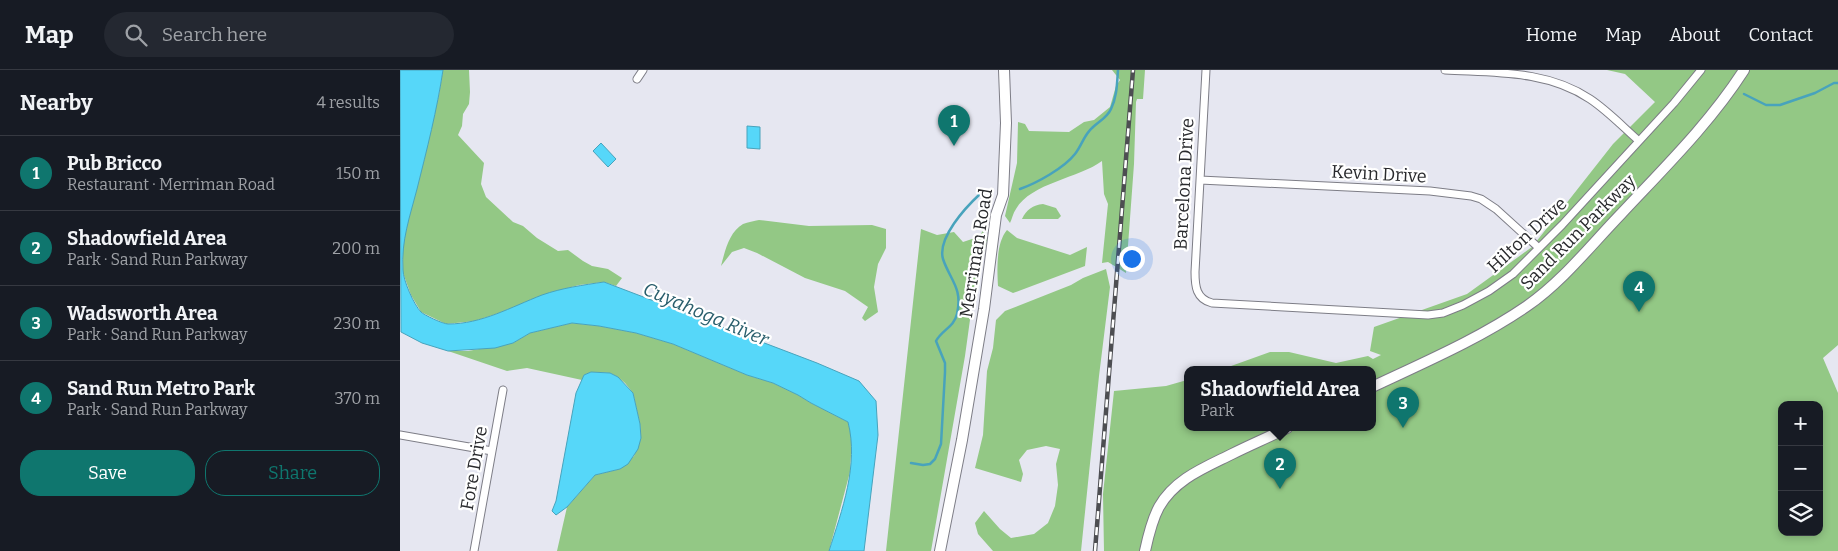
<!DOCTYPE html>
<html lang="en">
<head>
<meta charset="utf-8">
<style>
	:root { --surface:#171b24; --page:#242831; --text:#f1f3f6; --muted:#9ea1a6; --line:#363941; --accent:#0f766e }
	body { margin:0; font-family:Bitter,serif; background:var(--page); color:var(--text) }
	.controls { position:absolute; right:15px; bottom:15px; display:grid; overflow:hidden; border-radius:10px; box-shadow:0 2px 8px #0003 }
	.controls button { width:45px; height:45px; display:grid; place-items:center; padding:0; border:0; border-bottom:1px solid var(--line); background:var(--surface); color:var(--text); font:25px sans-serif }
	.you { position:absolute; left:731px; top:188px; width:18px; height:18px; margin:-12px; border:4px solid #fff; border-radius:50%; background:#1a73e8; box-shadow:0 0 0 8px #1a73e833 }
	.badge { display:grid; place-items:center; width:32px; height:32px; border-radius:50%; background:var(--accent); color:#fff; font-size:16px; font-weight:700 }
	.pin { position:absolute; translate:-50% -41px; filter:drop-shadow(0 1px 2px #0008) }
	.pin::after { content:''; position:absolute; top:26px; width:18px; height:15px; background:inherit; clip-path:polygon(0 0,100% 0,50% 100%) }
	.popup { position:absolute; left:784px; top:296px; width:192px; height:65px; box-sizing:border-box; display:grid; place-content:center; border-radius:10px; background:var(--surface); filter:drop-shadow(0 1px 4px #0005); font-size:16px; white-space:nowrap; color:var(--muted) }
	.popup b { font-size:19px; color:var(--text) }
	.popup::after { content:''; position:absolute; left:50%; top:100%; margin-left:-10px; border:10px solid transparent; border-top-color:var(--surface) }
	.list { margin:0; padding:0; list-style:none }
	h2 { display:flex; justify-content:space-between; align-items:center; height:65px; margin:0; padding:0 20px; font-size:21px }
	h2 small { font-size:16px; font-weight:400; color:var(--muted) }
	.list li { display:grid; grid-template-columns:32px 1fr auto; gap:15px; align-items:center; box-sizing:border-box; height:75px; padding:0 20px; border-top:1px solid var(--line) }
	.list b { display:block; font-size:19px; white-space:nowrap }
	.list p { margin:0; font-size:16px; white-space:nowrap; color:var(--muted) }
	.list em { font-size:16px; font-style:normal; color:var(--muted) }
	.actions { display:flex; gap:10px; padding:15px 20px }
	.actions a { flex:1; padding:11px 0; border:1px solid var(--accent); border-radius:20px; text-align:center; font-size:18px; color:var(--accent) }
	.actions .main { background:var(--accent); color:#fff }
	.icon { flex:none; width:28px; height:28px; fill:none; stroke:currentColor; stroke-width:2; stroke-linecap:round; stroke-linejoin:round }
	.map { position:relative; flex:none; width:1438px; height:481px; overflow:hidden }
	header { display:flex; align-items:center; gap:30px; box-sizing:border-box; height:70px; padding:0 25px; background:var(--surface); border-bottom:1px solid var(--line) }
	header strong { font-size:24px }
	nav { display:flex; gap:28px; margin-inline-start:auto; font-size:18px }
	.search { width:350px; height:45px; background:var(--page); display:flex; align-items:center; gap:12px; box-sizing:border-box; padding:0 18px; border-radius:28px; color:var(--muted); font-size:19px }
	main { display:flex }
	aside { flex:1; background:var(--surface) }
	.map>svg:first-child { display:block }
	.green { fill:#93c885; fill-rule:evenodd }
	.water { fill:#56d7f9; stroke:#48a3bc }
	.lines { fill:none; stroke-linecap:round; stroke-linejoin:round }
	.stream { stroke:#48a3bc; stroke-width:2.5 }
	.street-casing { stroke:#7d7d86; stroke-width:9 }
	.secondary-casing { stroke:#7d7d86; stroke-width:12 }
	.street { stroke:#fff; stroke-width:7 }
	.secondary { stroke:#fff; stroke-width:10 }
	.rail-casing { stroke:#4d4e52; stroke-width:4.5 }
	.rail { stroke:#fff; stroke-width:2.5; stroke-dasharray:8; stroke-linecap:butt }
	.labels { text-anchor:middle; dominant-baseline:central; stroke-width:4.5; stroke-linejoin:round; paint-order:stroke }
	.street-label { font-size:18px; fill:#292a2d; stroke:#fff }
	.water-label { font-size:19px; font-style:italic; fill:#295e6c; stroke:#fff }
</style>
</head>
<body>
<header>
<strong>Map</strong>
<div class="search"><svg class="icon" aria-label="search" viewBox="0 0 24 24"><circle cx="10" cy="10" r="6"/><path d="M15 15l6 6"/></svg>Search here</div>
<nav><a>Home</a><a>Map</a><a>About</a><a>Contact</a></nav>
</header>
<main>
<aside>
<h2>Nearby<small>4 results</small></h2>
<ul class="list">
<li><span class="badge">1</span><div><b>Pub Bricco</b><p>Restaurant · Merriman Road</p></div><em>150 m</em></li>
<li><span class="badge">2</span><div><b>Shadowfield Area</b><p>Park · Sand Run Parkway</p></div><em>200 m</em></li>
<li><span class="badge">3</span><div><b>Wadsworth Area</b><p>Park · Sand Run Parkway</p></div><em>230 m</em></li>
<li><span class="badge">4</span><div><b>Sand Run Metro Park</b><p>Park · Sand Run Parkway</p></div><em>370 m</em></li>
</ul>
<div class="actions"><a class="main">Save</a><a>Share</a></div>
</aside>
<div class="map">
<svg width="1438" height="481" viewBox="0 0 1438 481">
	<rect width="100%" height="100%" fill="#e6e7f1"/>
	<path class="green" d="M43,0H69L70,22L69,34L63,44L62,56L58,65L84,93L81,114L86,127L113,152L123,156L137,168L158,181L168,180L183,191L192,196L208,199L222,208L216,216L204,212L179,215L143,225L105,241L75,251L46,254L21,242L11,225L3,203V171L24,90L39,24Z
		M712,0H745L743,29H737L736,32L734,94L726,203L708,192L702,193L708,134L704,124L702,91C679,108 631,113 616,139C613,143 612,149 610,153L605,146L617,93L618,52L625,54L629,61L669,62L684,52L694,50L710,37L716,16L720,10Z
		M1207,0H1438V275L1423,288L1438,323V481H704L703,424L714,321L766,316L787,310L788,358H972V300H820L870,282H889L936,293L968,286L973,289L981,285L970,281L974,257L1067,224L1132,177L1213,74L1255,32L1225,4ZM1382,335H1419V462H1382Z
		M643,134L656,138L661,146L658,149H622C626,140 633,135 643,134Z
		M359,150L409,156L472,155L486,159V178L478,194L474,217L478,242L465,251L462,248L468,237L445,221L405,208L357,183L344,178L332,182L321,196C325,181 329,162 343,154C348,152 354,151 359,150Z
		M521,159L537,165L554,162L563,172L578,167L583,161L587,170L573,228L565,286L531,481H486Z
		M607,160L617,168L670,185L687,177L685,196L613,223L598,216C597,199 596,173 607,160Z
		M706,199L710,217L699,306L681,481H593L578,464L575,453L584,441L600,459L611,468L634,464L648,453L655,436L658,415L656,394L660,379L646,376L627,380L619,390L623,404L621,412L575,398L583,365L587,301L593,278L596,250L605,241L671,215L683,208Z
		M172,253L199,256L236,263L273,274L347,305L373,313L398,325L411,333L448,352L452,369L450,402L429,481H157L167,437L195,405L220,399L234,386L241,368L240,354L233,323L225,313L218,307L210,303L191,302L184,305L182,310L127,298L107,301L48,281H68L113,273L130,263Z"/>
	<path class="water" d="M0,0H43C37,40 27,79 17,119C10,146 1,171 3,200C3,210 14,235 21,242C24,245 43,254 48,254C82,254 111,237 142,225C162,218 183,215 204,212L417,293L459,311L476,331L478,365L464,481H429C442,440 459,395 448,352L411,333L398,325L373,313L347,305L273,274L236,263L199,256L172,253L130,263L113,273L95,278L48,281L22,273L1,262Z
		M347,56L360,57V79L347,78Z
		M201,73L216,89L208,97L193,81Z
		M191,302L210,303L218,307L233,323L240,354L241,368L238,379L228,394L220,399L195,405L167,437L156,445L152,441L156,431L176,323L184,305Z"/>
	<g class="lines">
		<path class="stream" d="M1344,24L1366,35H1380L1415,23L1434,13H1438
			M620,119C637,113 664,98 675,84C682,75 684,65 692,58C699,51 707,48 711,39C717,27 717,13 718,0
			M511,393L523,395L530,394L535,389L541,374L545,302V293L536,271C542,260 554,257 557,244C563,218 550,210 543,189C537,168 566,137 580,124"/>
		<g class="street-casing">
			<path id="street" d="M806,0L795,202C795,216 796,229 812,233L1028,245L1043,243L1063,235L1089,221L1113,204L1162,155L1274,33L1301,0
				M1045,0C1095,3 1147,0 1190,29C1208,41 1223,57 1239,71
				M237,9L243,0
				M800,110L1030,121L1071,126L1081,129L1096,139L1139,178
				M0,365L92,381
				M74,481L103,320"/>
		</g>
		<g class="secondary-casing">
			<path id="secondary" d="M972,317C1025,292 1079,269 1127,236C1163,211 1191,175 1221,144C1264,98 1310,53 1344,0
				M540,481L562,370L584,239L596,145L603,125L606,53L604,0
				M745,481C748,467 752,450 759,437C775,409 804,398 832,384C850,375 869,367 887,358"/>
		</g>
		<use href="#street" class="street"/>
		<use href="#secondary" class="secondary"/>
		<g class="rail-casing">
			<path id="rail" d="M695,481L733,0"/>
		</g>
		<use href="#rail" class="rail"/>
	</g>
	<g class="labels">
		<g class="street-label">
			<text transform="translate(979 104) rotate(3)">Kevin Drive</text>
			<text transform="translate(784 114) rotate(-87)">Barcelona Drive</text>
			<text transform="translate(1178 162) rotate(-45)">Sand Run Parkway</text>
			<text transform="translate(1127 165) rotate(-43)">Hilton Drive</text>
			<text transform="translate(576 183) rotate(-81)">Merriman Road</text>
			<text transform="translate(74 398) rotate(-80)">Fore Drive</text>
		</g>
		<g class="water-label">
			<text transform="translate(306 244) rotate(23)">Cuyahoga River</text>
		</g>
	</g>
</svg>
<div class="controls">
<button>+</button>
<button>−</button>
<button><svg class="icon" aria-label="layers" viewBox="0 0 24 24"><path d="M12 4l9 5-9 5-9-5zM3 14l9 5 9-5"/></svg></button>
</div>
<div class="you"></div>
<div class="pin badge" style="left:554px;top:76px">1</div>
<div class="pin badge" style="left:880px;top:419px">2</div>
<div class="popup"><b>Shadowfield Area</b>Park</div>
<div class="pin badge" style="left:1003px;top:358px">3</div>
<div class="pin badge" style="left:1239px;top:242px">4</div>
</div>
</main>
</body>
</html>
